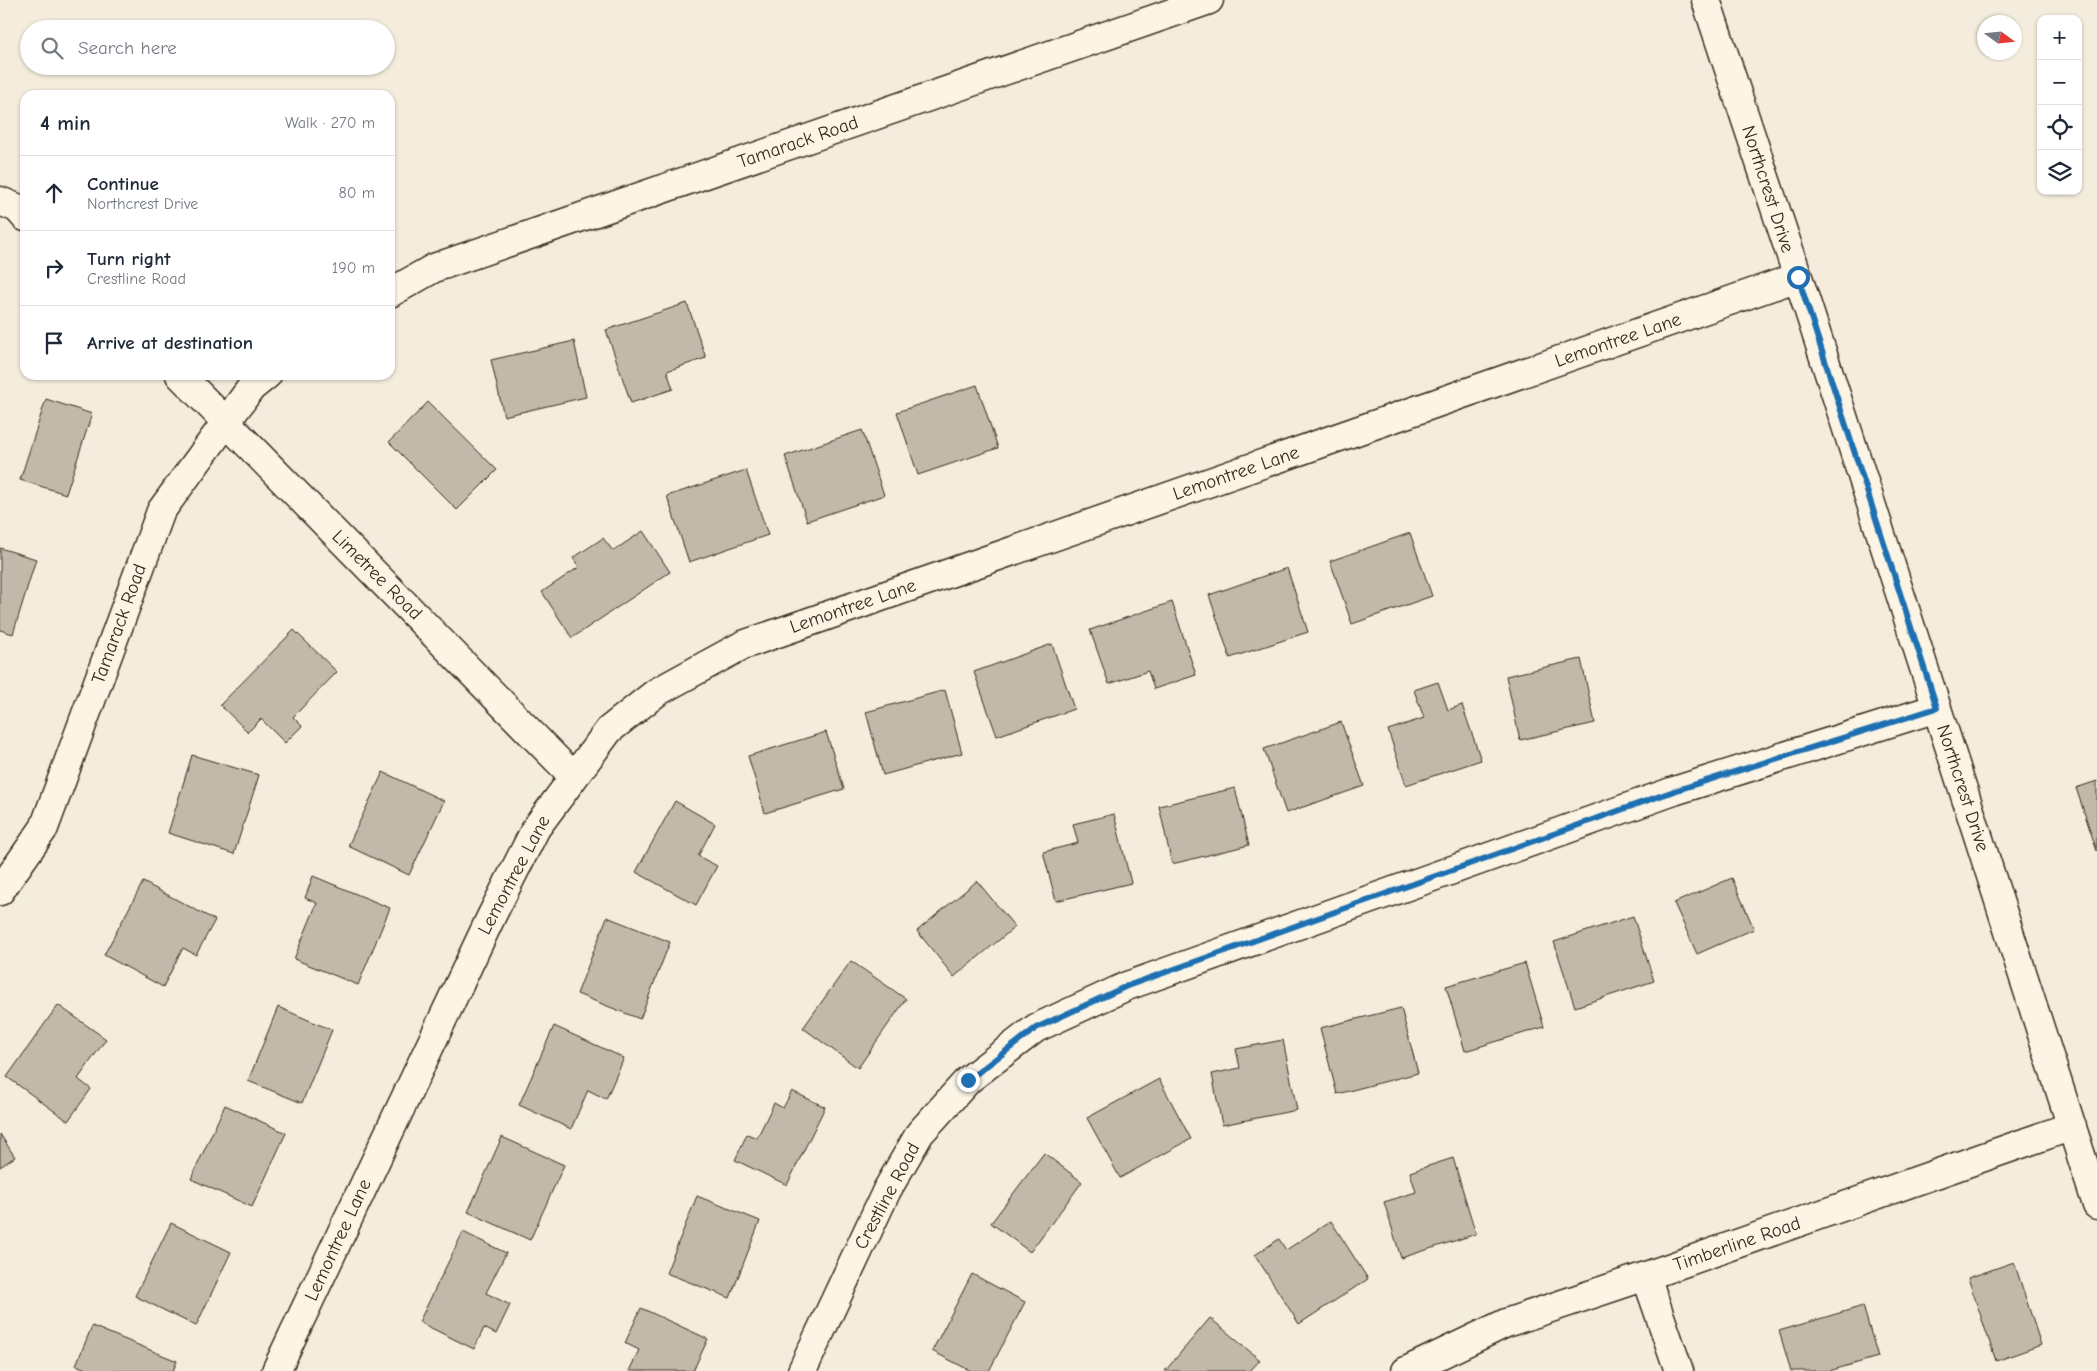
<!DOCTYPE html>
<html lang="en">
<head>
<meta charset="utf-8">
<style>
	:root { --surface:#fff; --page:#f6f6f7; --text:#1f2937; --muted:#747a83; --line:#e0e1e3 }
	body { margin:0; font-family:"Comic Neue",sans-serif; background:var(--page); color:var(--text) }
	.controls { position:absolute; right:15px; top:15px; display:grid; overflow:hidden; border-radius:10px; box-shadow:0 1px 4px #0004 }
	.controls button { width:45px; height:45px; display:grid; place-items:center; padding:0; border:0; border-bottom:1px solid var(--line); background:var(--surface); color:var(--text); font:25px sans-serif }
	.compass { position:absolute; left:1977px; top:15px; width:45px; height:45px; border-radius:50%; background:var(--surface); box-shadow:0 1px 4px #0004; rotate:105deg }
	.stop { position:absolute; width:15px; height:15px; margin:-11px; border:4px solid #1f6fb2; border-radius:50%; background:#fff }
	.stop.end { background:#1f6fb2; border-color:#fff; box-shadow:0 1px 5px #0008 }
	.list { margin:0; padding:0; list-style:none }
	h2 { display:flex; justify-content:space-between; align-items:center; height:65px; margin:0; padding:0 20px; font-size:21px }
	h2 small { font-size:16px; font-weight:400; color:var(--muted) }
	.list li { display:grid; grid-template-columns:32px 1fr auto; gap:15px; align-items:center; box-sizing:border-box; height:75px; padding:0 20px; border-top:1px solid var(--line) }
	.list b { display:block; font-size:19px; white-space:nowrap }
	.list p { margin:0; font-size:16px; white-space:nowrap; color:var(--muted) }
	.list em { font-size:16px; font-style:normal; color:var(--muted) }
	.icon { flex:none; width:28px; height:28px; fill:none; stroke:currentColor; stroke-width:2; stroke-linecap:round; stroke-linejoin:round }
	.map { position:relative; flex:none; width:2097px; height:1371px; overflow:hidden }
	.search { position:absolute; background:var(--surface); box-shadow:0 1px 4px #0004; left:20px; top:20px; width:375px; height:55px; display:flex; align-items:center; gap:12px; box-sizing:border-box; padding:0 18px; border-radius:28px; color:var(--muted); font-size:19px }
	.panel { position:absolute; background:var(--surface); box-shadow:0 1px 4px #0004; left:20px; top:90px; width:375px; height:290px; border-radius:15px }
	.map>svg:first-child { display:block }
	.building { fill:#c3b9aa; stroke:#3b2a1e }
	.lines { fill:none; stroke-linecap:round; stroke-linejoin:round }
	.minor-casing { stroke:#3b2a1e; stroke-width:31 }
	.tertiary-casing { stroke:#3b2a1e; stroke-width:31 }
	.minor { stroke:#fcf5e5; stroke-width:28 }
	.tertiary { stroke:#fcf5e5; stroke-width:28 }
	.route { stroke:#1f6fb2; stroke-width:6 }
	.labels { text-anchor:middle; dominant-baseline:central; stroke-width:5; stroke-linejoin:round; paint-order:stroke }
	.street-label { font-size:19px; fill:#3b2a1e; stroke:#fcf5e5 }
</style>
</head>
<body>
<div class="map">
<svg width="2097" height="1371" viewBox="0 0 2097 1371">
	<rect width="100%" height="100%" fill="#f4eddd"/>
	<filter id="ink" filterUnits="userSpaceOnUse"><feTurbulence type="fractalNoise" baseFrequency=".02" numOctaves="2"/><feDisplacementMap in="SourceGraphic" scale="10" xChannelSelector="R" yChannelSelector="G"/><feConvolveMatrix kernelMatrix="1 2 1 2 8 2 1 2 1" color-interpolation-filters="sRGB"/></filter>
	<g filter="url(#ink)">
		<path class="building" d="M687,303L706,358L667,371L673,389L631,403L606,330Z
			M574,341L586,397L504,416L491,360Z
			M977,385L998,448L918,475L897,412Z
			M46,399L92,414L66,494L20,480Z
			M428,402L497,470L457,510L389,442Z
			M862,430L884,495L807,521L785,456Z
			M746,470L768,535L689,562L667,496Z
			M643,531L670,572L572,638L542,592L579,567L573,558L603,538L613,551Z
			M1410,533L1432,596L1352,624L1330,561Z
			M0,548L36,559L13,634L0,630Z
			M1287,568L1308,632L1230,658L1209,595Z
			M1172,602L1196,675L1154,689L1148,671L1109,684L1090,630Z
			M294,630L337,672L293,717L302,726L285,743L261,719L248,732L220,705Z
			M1052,644L1074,709L997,736L974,672Z
			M1581,659L1595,723L1520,740L1506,676Z
			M1438,682L1448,710L1462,705L1481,760L1406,785L1388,730L1424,718L1414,690Z
			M945,690L962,753L883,775L866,712Z
			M1341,722L1364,786L1286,813L1264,749Z
			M826,732L844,789L765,813L748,756Z
			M192,755L259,775L234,854L168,833Z
			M383,772L444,801L409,875L348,846Z
			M2097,781V851L2076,788Z
			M1235,788L1249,845L1172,864L1159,806Z
			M675,801L715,824L698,856L717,866L696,905L636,872Z
			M1114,814L1131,883L1056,901L1043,852L1078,843L1073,824Z
			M313,876L390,908L358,985L294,959L317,903L305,898Z
			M1732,878L1754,929L1697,954L1674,903Z
			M977,881L1015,927L954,977L917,931Z
			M143,882L215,920L196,955L183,948L163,987L104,955Z
			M1633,916L1654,981L1575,1007L1554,942Z
			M607,917L670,942L640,1019L577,994Z
			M851,961L906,999L858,1068L803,1028Z
			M1525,963L1544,1027L1465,1051L1446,986Z
			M58,1005L106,1039L78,1079L91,1089L68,1121L7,1077Z
			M278,1007L332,1030L302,1103L248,1081Z
			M1401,1008L1418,1073L1337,1094L1320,1028Z
			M554,1026L624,1058L606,1099L588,1090L571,1129L519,1105Z
			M1283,1040L1297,1110L1222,1125L1212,1074L1240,1068L1236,1049Z
			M1159,1079L1191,1139L1120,1178L1087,1118Z
			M792,1091L825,1107L787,1185L735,1160L747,1134L757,1138L774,1103L783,1108Z
			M225,1105L286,1133L252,1207L191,1179Z
			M0,1134L15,1157L0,1167Z
			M502,1137L564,1165L530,1240L468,1212Z
			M1044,1153L1082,1182L1030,1252L991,1223Z
			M1453,1158L1476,1234L1401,1258L1384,1202L1416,1192L1410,1172Z
			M697,1196L760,1221L730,1298L666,1273Z
			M1331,1221L1368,1279L1299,1324L1255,1255L1279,1239L1286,1250Z
			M171,1223L231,1252L196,1326L135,1296Z
			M463,1232L506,1253L486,1293L510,1305L496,1334L484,1328L474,1349L419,1322Z
			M2014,1262L2041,1345L1996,1361L1968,1278Z
			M972,1274L1025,1302L989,1371H971L932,1351Z
			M1863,1306L1878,1357L1829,1371H1791L1779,1331Z
			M641,1308L708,1339L693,1371H629L639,1350L625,1343Z
			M1210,1318L1260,1360L1250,1371H1165Z
			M92,1326L177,1361L173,1371H91L76,1365Z"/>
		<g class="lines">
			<g class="minor-casing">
				<path id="minor" d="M1706,0L1798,277L2097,1205
					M0,201L17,208L25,217
					M180,375L573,776
					M1646,1276L1679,1371
					M276,1371L492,915L536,828L609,730L657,692L743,645L1798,277
					M802,1371L887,1190L920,1133L968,1080L1036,1028L1127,986L1674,791L1937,708
					M1406,1371L1506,1323L1646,1276L2072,1126"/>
			</g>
			<g class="tertiary-casing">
				<path id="tertiary" d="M390,293L434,268L1209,0
					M0,891L44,828L161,511L251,388L267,375"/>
			</g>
			<use href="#minor" class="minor"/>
			<use href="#tertiary" class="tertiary"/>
		</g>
	</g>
	<g class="lines" filter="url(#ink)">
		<path class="route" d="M968,1080L1036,1028L1127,986L1674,791L1937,708L1798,277"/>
	</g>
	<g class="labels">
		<g class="street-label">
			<text transform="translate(798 142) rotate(-19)">Tamarack Road</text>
			<text transform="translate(1768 189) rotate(72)">Northcrest Drive</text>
			<text transform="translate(1618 340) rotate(-19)">Lemontree Lane</text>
			<text transform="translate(1236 473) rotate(-19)">Lemontree Lane</text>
			<text transform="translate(377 575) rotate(45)">Limetree Road</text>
			<text transform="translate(853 606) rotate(-19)">Lemontree Lane</text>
			<text transform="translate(119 624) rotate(-70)">Tamarack Road</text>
			<text transform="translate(1963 788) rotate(72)">Northcrest Drive</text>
			<text transform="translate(514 875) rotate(-62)">Lemontree Lane</text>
			<text transform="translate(887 1196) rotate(-62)">Crestline Road</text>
			<text transform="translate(338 1240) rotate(-65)">Lemontree Lane</text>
			<text transform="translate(1737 1244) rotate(-19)">Timberline Road</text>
		</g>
	</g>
</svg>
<div class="controls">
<button>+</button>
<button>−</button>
<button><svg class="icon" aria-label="locate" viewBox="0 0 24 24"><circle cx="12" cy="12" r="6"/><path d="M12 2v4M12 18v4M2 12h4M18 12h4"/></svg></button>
<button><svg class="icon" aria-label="layers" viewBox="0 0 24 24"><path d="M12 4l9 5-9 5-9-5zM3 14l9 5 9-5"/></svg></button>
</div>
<svg class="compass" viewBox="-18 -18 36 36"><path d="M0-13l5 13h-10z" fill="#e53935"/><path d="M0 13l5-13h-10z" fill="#747a83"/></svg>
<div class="stop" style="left:1798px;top:277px"></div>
<div class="stop end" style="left:968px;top:1080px"></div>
<div class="search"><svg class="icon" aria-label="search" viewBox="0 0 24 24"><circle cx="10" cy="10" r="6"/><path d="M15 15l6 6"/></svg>Search here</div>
<section class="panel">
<h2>4 min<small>Walk · 270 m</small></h2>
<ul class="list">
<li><svg class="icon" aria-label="ahead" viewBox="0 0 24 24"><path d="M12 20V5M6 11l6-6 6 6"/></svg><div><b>Continue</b><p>Northcrest Drive</p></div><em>80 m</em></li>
<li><svg class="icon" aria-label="right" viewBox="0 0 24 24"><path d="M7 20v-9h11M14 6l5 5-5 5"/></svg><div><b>Turn right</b><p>Crestline Road</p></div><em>190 m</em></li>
<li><svg class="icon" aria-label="arrive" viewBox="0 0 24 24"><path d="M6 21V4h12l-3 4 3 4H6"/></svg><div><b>Arrive at destination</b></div></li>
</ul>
</section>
</div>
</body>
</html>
